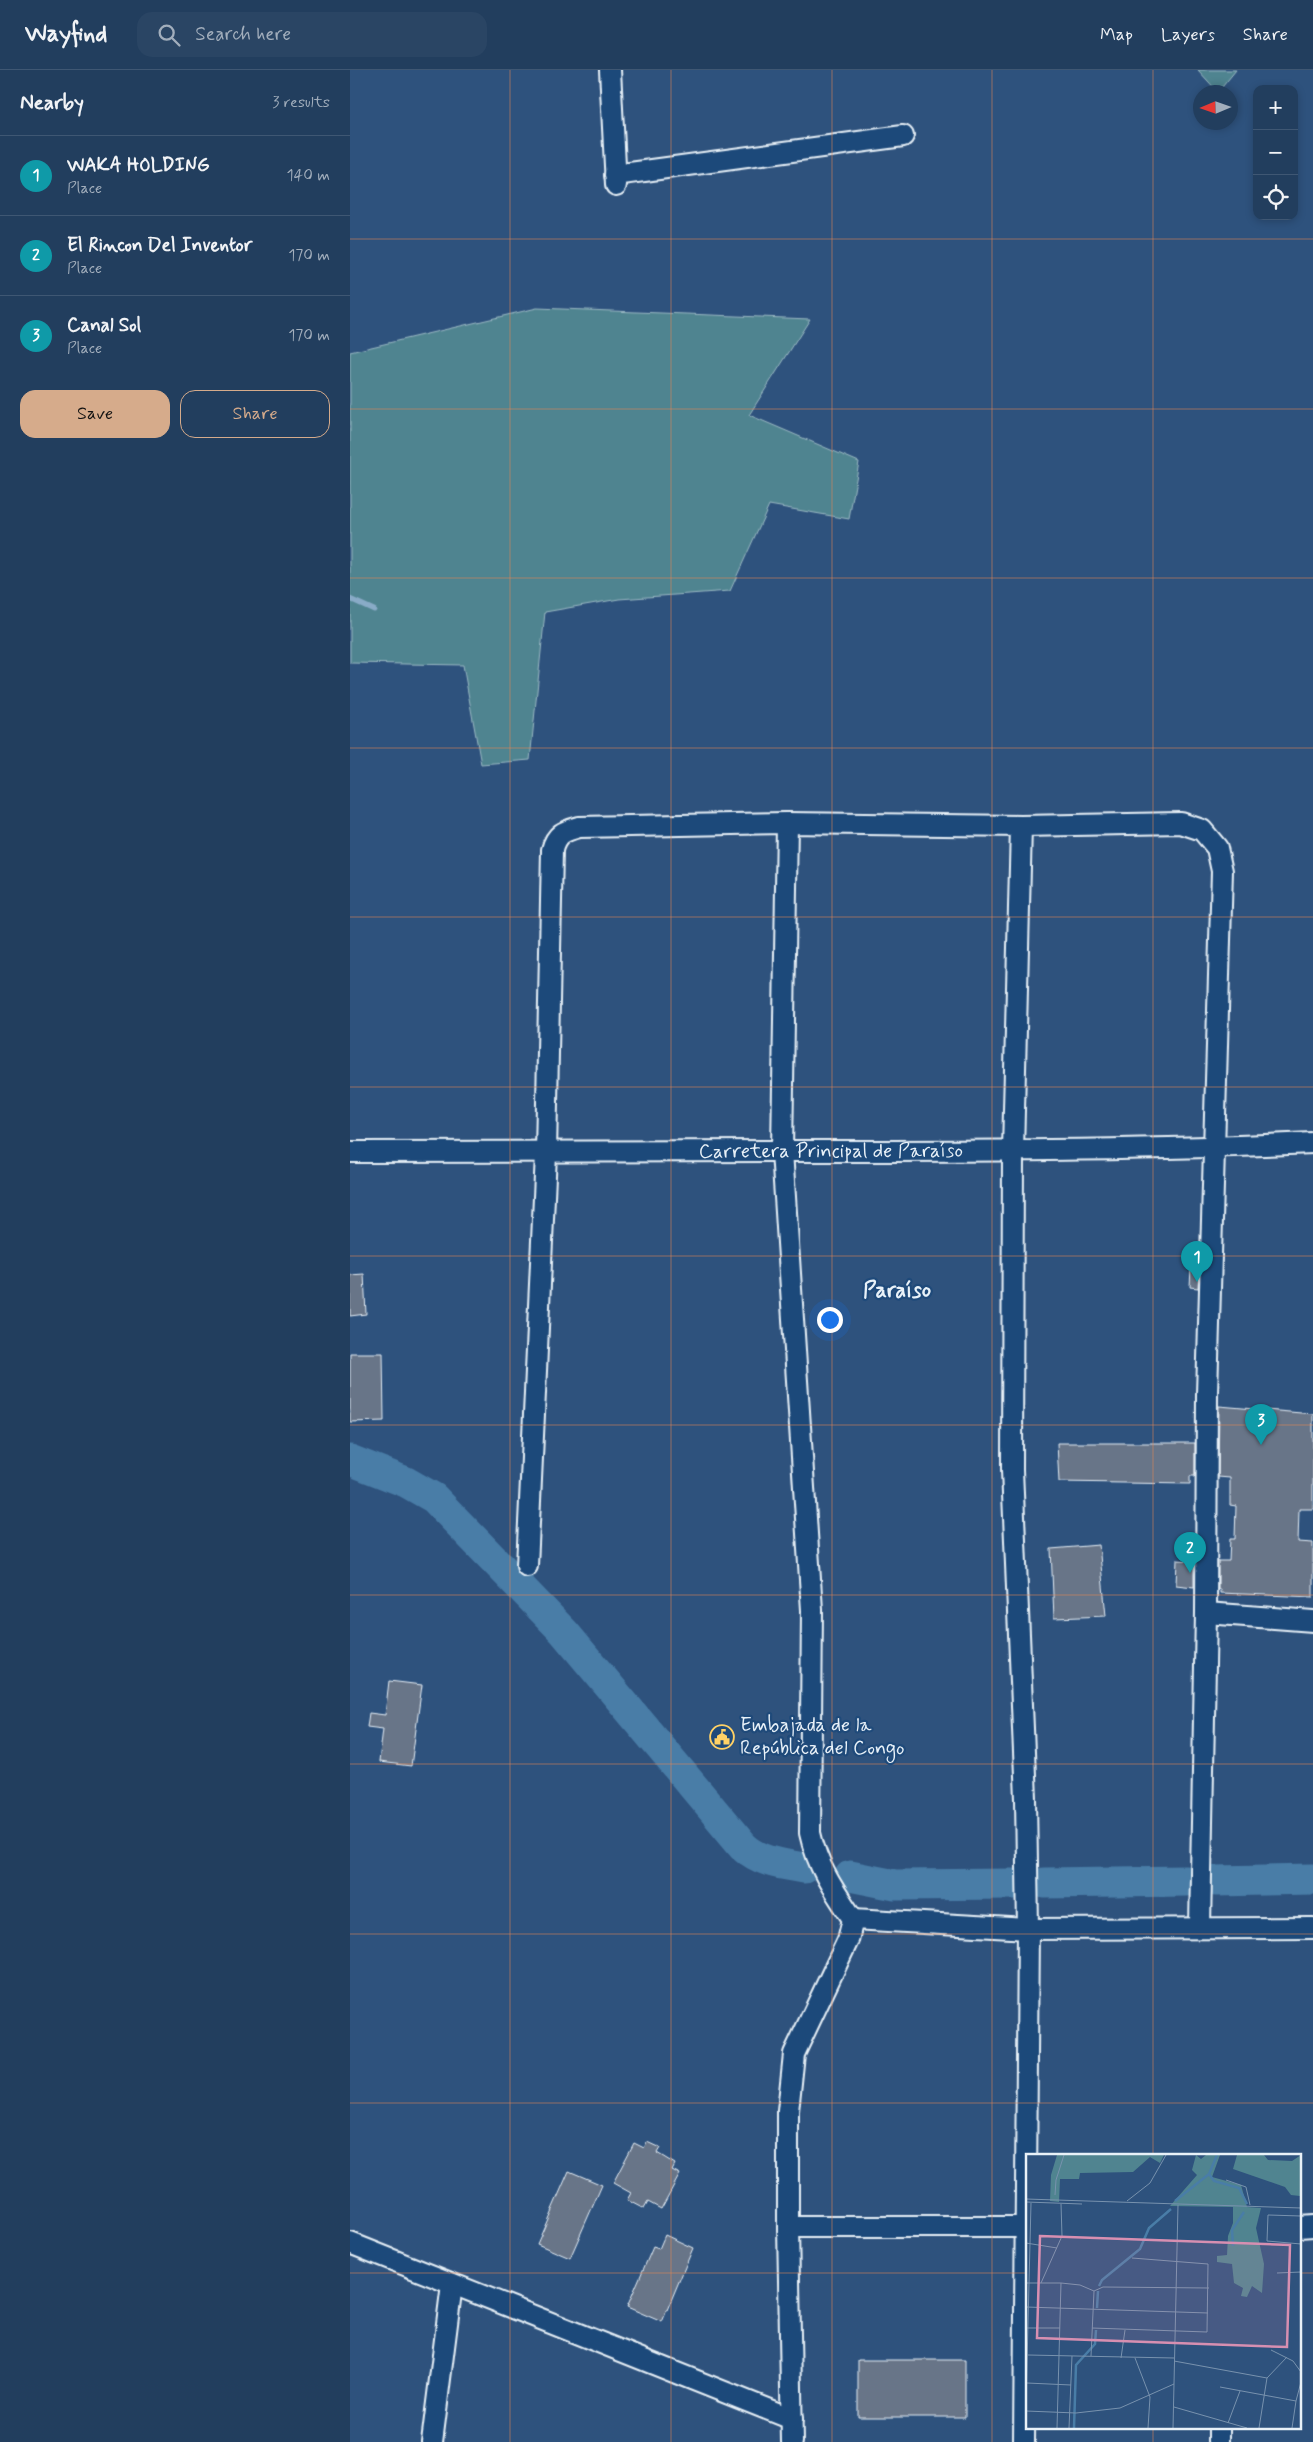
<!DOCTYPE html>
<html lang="en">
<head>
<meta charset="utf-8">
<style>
	:root { --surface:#223e5e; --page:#2a4564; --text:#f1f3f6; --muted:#a2aebc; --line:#3f5773; --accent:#d6ab8b }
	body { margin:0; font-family:Mynerve,sans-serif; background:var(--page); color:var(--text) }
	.controls { position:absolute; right:15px; top:15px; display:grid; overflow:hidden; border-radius:10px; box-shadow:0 2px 8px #0003 }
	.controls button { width:45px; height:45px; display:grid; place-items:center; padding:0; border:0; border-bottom:1px solid var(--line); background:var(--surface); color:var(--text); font:25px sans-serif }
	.compass { position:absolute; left:843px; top:15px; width:45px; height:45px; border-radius:50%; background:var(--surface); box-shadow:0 2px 8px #0003; rotate:268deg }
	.you { position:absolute; left:479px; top:1249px; width:18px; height:18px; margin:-12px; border:4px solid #fff; border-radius:50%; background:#1a73e8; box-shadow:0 0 0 8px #1a73e833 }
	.badge { display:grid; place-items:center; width:32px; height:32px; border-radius:50%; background:var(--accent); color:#fff; font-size:16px; font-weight:700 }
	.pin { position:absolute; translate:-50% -41px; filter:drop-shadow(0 1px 2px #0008) }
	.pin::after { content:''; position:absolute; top:26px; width:18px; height:15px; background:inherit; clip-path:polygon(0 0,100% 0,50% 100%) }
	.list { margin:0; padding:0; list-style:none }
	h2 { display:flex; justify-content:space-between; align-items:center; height:65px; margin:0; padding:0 20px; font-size:21px }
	h2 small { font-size:16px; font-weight:400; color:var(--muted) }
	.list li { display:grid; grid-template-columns:32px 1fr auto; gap:15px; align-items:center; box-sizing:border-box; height:80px; padding:0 20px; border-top:1px solid var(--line) }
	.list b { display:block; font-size:19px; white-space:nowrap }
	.list p { margin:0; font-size:16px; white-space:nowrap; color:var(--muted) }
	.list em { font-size:16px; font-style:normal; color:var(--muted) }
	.actions { display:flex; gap:10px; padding:15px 20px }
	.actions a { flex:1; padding:11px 0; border:1px solid var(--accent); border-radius:15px; text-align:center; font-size:18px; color:var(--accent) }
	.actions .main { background:var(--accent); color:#111 }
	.icon { flex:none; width:28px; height:28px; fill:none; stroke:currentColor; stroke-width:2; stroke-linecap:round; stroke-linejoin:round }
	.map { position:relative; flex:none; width:963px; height:2372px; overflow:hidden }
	header { display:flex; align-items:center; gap:30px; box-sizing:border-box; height:70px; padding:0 25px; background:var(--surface); border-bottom:1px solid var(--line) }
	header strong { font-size:24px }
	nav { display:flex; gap:28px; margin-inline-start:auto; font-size:18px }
	.search { width:350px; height:45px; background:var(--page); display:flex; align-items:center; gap:12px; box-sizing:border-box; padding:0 18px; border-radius:15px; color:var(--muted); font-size:19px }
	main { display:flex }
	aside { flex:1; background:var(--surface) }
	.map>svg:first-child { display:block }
	.green { fill:#508490; stroke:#9cbac4 }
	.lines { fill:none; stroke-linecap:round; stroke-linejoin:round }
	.stream { stroke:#89abc7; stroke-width:5 }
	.river { stroke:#497da7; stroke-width:31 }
	.building { fill:#687488; stroke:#e8f1f8 }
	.minor-casing { stroke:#e8f1f8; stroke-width:24 }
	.minor { stroke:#1f4a7a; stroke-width:20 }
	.grid { fill:none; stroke:#e88753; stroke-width:1; stroke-opacity:0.55 }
	.labels { text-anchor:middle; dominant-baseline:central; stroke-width:4.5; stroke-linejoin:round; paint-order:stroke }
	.street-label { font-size:20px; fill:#e8f1f8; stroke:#1f4a7a }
	.poi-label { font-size:20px; fill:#e8f1f8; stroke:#1f4a7a; text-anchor:start }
	.quarter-label { font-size:22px; font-weight:bold; fill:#e8f1f8; stroke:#1f4a7a }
	.inset-river { fill:none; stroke:#497da7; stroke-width:2.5 }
	.inset-road { fill:none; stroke:#7892ae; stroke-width:1 }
	.view { fill:#d78fb1; fill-opacity:0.15; stroke:#d78fb1; stroke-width:2.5 }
	.inset-edge { fill:none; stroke:#e8f1f8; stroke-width:2.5 }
</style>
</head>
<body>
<header>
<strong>Wayfind</strong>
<div class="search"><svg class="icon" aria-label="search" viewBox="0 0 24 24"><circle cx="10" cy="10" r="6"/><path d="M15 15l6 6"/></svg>Search here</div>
<nav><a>Map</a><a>Layers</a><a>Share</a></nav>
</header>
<main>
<aside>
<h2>Nearby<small>3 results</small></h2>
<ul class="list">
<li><span class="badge" style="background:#0f9aa8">1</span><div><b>WAKA HOLDING</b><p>Place</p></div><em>140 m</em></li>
<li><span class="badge" style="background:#0f9aa8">2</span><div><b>El Rincon Del Inventor</b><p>Place</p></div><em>170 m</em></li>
<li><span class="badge" style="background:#0f9aa8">3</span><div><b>Canal Sol</b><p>Place</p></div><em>170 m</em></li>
</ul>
<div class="actions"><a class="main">Save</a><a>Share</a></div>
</aside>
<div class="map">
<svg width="963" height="2372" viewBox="0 0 963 2372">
	<rect width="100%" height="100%" fill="#2e527d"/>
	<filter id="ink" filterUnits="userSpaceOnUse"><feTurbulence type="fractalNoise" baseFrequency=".02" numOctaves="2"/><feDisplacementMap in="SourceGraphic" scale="10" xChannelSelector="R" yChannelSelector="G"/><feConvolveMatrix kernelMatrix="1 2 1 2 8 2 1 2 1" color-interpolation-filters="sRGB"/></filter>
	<g filter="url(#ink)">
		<path class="green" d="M848,0H886L868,22Z
			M187,238L460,249L399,345L509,392L499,449L419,435L380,521L269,529L195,542L180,690L131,694L113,595L0,593V282Z"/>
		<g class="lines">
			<path class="stream" d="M0,529L24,540"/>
			<path class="river" d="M0,1390L56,1412L84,1428L214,1562L393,1776C410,1792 431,1794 454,1798
				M500,1806L545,1815L663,1814
				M866,1811L963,1809
				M694,1813L836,1811"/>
		</g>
		<path class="building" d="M841,1197L849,1199L848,1218L840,1217Z
			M14,1204L16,1244L0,1246V1205Z
			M0,1283H33L34,1351L0,1352Z
			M869,1336L963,1344V1439H949L948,1472L963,1473V1527L870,1523V1519H868V1491H879L880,1469H885L886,1436L880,1435V1408L868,1407Z
			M707,1373H845V1406H840V1414L709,1412Z
			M749,1475L756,1546L704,1548L701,1479Z
			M827,1490L844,1491V1517L826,1515Z
			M39,1611L72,1615L61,1696L29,1692L33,1659L17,1657L19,1643L35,1645Z
			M297,2072L310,2078L307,2083L325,2094L322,2100L330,2104L311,2139L298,2132L294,2139L277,2130L281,2123L263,2113L284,2073L294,2078Z
			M219,2101L252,2115L220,2188L187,2174Z
			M315,2165L343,2178L312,2252L277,2237L303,2177L309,2179Z
			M508,2290H615V2347H508Z"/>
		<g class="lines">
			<g class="minor-casing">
				<g id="minor">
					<path d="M260,0L266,115"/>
					<path d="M265,105L553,66"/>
					<path d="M437,753L432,1081L462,1540L460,1763C467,1796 484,1821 503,1849L498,1870L444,1984L438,2041V2157"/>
					<path d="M671,756L663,1081L662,1400L676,1729L678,1859L674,2372"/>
					<path id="s1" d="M0,1082C145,1083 290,1082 436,1081C611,1081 787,1081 963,1073"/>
					<path d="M177,1496L196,1084L202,780C206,764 214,761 229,757L437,753L671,756L831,753L852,760L867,778L872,801L857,1324L856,1543L850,1857"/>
					<path d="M856,1543L963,1551"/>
					<path d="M503,1849L678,1859L963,1858"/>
					<path d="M949,2157L963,2156"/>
					<path d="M0,2173L442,2349"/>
					<path d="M869,2358V2372"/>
					<path d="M82,2372L102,2214"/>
					<path d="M442,2372L438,2157H677"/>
				</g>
			</g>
			<use href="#minor" class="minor"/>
		</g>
	</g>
	<path class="grid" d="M160,0V2372M321,0V2372M482,0V2372M642,0V2372M803,0V2086M0,169H963M0,339H963M0,508H963M0,678H963M0,847H963M0,1017H963M0,1186H963M0,1355H963M0,1525H963M0,1694H963M0,1864H963M0,2033H963M0,2203H677M949,2203H963M803,2358V2372"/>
	<defs>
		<g id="civic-ring" transform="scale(1.25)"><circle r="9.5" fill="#1f4a7a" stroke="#ffd166" stroke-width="1.5"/><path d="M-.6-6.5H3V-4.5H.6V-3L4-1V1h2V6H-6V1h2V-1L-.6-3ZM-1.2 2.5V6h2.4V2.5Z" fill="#ffd166"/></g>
	</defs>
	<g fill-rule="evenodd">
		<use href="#civic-ring" x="372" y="1667"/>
	</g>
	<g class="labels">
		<g class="street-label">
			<text stroke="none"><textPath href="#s1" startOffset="481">Carretera Principal de Paraíso</textPath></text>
		</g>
		<g class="poi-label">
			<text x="390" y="1655">Embajada de la<tspan x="390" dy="23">República del Congo</tspan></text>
		</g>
		<g class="quarter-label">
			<text x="547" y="1221">Paraíso</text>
		</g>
	</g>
	<g transform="translate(676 2084)">
		<rect width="275" height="275" fill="#2e527d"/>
		<path d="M31,1H138L134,9L124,3L107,18L54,19L53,25H34L33,48L24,47L25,21ZM170,1L175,5L180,1H194L186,23L215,31L221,53L235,54L230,74L238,110L236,139L226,132L221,143L215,142L217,134L208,129L206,110L191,108V102L201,101L202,82L207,69V53L144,52L171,21L166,16ZM211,1H238L242,6L266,7L275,1V54L274,42L265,41L259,33L207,15Z" fill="#508490"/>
		<path class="inset-river" d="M183,20L188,27L213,34L221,50M149,47L183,20L191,1M207,92L206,76L218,58M73,132L76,126L114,95L123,74L145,55M71,154L72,137M48,274L50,211L69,190L70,176"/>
		<path class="inset-road" d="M200,26L220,33L224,51M29,41L30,26L38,1M0,45L275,54M101,47L124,29L140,1M0,48L56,50M275,62L242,61L241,87L275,90M0,89L31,94M251,119L275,118M0,129H35L31,274M15,129L36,82L35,50M35,129L54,131L68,137L77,133L183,134M0,153L182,159M0,174H34M66,174L181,178L182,110L106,104M245,196L267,207L275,218M2,201L148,204M65,202L68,137M95,204L99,176M109,204L124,243L122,274M148,207L241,224L233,274M241,224L261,203M1,229L45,231M194,233L270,247L266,274M270,247L275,228M0,250L5,49M148,253L221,274M0,257L50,259L94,254L148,230M202,269L214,237M43,274L46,202M147,274L152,51"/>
		<path class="view" d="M14,82L264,91L261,193L11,184Z"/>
		<rect width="275" height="275" class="inset-edge"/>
	</g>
</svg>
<div class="controls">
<button>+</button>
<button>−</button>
<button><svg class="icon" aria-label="locate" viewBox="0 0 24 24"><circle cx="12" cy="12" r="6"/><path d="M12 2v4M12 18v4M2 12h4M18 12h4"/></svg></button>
</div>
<svg class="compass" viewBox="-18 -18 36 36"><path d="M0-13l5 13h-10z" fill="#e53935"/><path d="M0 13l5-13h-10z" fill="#a2aebc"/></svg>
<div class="you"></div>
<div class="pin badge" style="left:847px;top:1212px;background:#0f9aa8">1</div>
<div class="pin badge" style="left:840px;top:1503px;background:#0f9aa8">2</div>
<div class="pin badge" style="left:911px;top:1375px;background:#0f9aa8">3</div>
</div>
</main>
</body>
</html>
